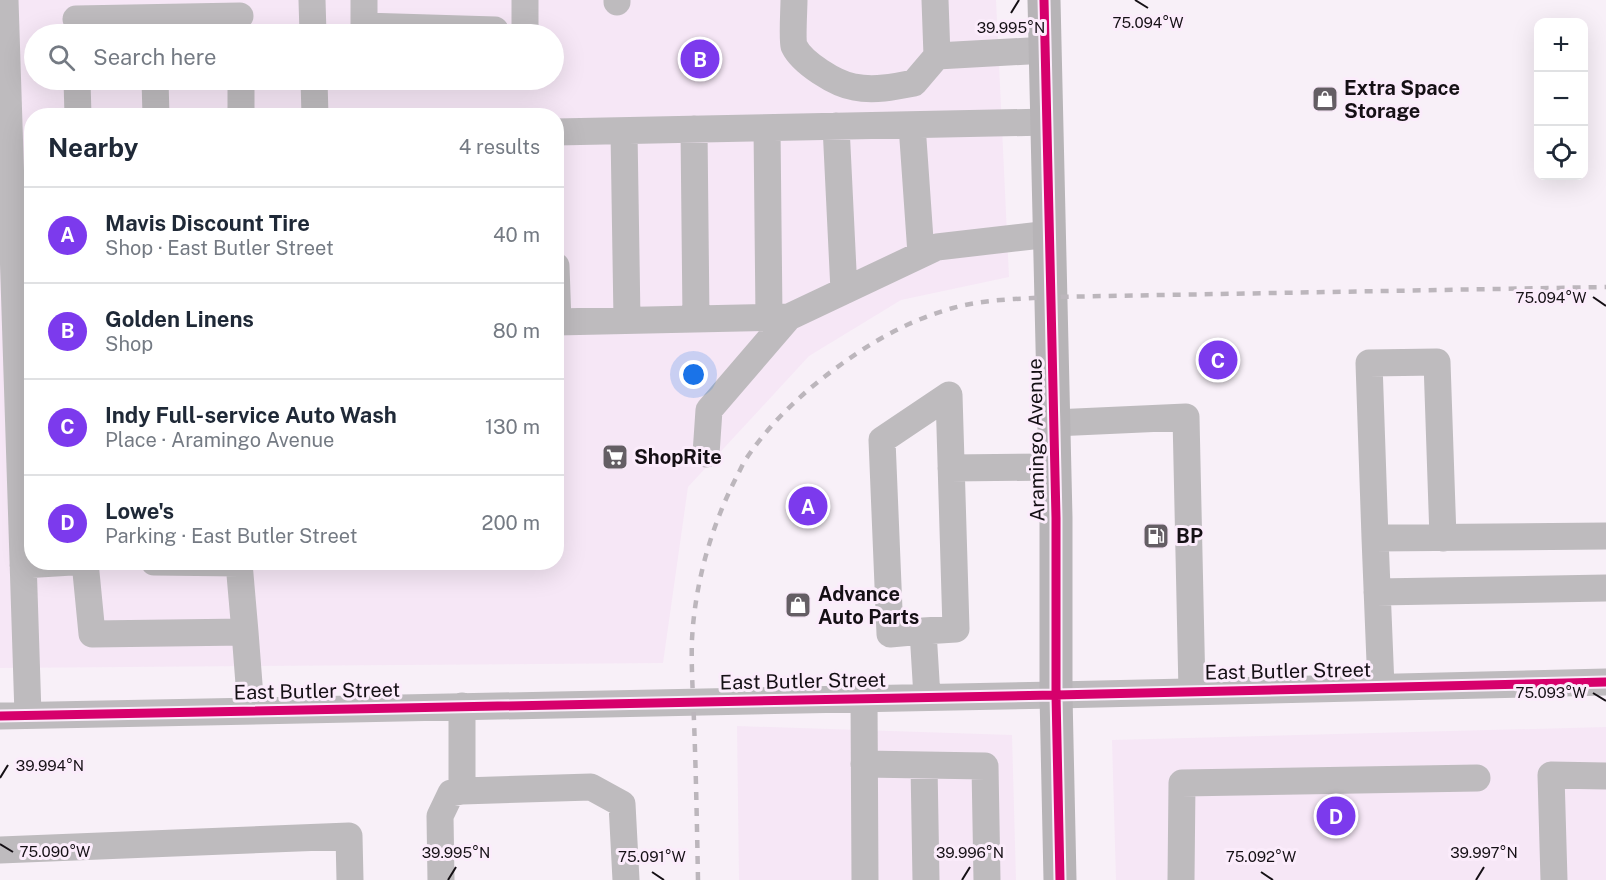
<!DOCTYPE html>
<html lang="en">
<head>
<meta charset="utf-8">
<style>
	:root { --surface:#fff; --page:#f6f6f7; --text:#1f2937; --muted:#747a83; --line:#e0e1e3; --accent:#7c3aed }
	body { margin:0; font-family:"Public Sans",sans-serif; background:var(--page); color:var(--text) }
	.controls { position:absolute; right:18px; top:18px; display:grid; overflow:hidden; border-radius:12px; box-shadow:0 6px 24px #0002 }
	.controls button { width:54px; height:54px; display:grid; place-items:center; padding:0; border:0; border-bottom:2px solid var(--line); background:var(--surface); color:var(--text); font:30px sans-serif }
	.you { position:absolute; left:694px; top:375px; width:21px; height:21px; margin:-15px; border:4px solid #fff; border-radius:50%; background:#1a73e8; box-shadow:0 0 0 9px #1a73e833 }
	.badge { display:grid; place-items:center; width:39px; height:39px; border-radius:50%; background:var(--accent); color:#fff; font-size:20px; font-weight:700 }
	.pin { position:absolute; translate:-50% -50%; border:3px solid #fff; box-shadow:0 2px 6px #0006 }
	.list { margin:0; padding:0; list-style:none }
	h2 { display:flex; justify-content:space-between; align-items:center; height:78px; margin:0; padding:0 24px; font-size:26px }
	h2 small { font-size:20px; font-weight:400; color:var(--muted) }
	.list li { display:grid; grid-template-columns:39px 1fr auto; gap:18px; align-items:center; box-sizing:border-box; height:96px; padding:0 24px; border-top:2px solid var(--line) }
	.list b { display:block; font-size:22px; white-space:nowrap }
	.list p { margin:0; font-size:20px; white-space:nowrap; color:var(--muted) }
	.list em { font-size:20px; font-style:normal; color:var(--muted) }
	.icon { flex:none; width:33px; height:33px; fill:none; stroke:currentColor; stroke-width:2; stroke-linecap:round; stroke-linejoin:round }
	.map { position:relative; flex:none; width:1606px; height:880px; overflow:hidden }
	.search { position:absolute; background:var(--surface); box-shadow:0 6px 24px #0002; left:24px; top:24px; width:540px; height:66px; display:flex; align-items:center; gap:15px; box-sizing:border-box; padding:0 21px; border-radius:33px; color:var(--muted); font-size:22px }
	.panel { position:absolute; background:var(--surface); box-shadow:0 6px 24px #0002; left:24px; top:108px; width:540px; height:462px; border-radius:24px }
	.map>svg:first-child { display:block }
	.built { fill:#f6e7f6; fill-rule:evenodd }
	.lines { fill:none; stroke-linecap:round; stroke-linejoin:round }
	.minor { stroke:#bebbbe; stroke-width:27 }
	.major { stroke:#b7b4b7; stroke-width:33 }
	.rail { stroke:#bcb6bc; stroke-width:4.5; stroke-dasharray:8 8; stroke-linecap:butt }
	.cycleway-casing { stroke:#fbecfb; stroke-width:13 }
	.cycleway { stroke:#d6006c; stroke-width:9 }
	.ticks { fill:none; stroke:#151015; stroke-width:2 }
	.labels { text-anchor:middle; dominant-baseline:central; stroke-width:6; stroke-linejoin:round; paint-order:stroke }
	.poi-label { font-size:20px; font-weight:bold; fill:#151015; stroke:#fbecfb; text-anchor:start }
	.street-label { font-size:20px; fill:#151015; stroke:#fbecfb }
	.ticks-label { font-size:15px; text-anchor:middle; fill:#151015; stroke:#fbecfb; stroke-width:6; stroke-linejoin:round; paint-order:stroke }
</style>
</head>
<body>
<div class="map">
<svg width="1606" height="880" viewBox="0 0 1606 880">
	<rect width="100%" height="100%" fill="#f8f0f8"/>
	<path class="built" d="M0,0H996L1009,277L901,300L809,356L688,487L663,663L0,668ZM34,34H554V80H34ZM32,116H556V562H32Z
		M737,726L1012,735L1016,880H739Z
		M1606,727V880H1116L1112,740Z"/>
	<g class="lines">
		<path class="minor" d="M5,0L28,715
			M312,0L313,34
			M364,0V26L495,30
			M525,0V34
			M794,0C794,9 792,39 794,46C802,63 836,84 854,87C874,91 894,87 914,83L937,56L935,0
			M617,2V0
			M76,19L240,16
			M937,56L1046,50
			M77,80L78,116
			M155,80L156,116
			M241,80V116
			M314,80L315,116
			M912,125L921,254
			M836,126L844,291
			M767,128L769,317
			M694,129L696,319
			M624,131L627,320
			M556,132L1047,122
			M556,266L558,322
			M556,322L789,317L937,247L1050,234
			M1054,423L1186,417L1192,691
			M706,454L709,410L789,317
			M951,468L1055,467
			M1375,538L1369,363L1437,362L1443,538
			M85,562L92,634L245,632L239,563L154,562
			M23,565L72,562
			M1377,592L1606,588
			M923,631L890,634L882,440L949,395L956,629L923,631L927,697
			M245,632L251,710
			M1381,687L1375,538L1606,536
			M864,698L865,880
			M462,706V791L591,787L622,804L626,880
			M0,716L1056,695L1606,682
			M864,764L985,766L987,880
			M924,765L926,880
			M0,850L349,836L350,880
			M441,880L440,816L451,793L462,791
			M1181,880L1182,783L1477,778
			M1554,880L1551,775L1606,776"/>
		<path class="major" d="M1044,0L1056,518V695L1060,880"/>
		<path class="rail" d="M698,880C697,827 696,774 694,721C693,694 691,666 692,639C695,586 709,534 732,486C736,478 740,470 744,462C770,422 805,390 843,363C876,339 913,319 953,308C985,299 1019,299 1052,297L1606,287"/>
		<g class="cycleway-casing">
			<path id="cycleway" d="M1044,0L1056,518V695L1060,880
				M0,716L1056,695L1606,682"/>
		</g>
		<use href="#cycleway" class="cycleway"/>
	</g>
	<path class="ticks" d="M1135,0L1148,8M1011,13L1019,0M1593,297L1606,306M1593,693L1606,701M0,778L8,765M0,844L13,852M652,872L664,880M1261,872L1273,880M448,880L456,867M962,880L970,867M1476,880L1484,867"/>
	<defs>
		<g id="shop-square" transform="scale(1.35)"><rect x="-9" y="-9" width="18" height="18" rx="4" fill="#645e64" stroke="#fbecfb"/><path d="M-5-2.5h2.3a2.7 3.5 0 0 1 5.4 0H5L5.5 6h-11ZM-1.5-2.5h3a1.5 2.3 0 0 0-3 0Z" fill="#fff"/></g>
		<g id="supermarket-square" transform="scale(1.35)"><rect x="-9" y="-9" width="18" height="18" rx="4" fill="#645e64" stroke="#fbecfb"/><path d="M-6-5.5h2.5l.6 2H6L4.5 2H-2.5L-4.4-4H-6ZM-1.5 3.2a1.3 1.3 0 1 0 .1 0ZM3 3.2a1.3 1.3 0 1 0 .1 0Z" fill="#fff"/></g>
		<g id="fuel-square" transform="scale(1.35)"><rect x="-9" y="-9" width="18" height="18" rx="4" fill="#645e64" stroke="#fbecfb"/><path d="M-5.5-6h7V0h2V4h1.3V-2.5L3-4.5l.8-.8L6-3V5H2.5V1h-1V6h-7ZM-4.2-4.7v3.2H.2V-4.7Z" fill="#fff"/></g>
	</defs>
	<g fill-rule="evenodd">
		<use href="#shop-square" x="1325" y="99"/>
		<use href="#supermarket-square" x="615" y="457"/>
		<use href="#fuel-square" x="1156" y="536"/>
		<use href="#shop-square" x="798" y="605"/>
	</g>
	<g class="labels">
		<g class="poi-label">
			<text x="1344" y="88">Extra Space<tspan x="1344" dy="23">Storage</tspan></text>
			<text x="634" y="457">ShopRite</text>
			<text x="1176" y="536">BP</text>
			<text x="818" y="594">Advance<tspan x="818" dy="23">Auto Parts</tspan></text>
		</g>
		<g class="street-label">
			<text transform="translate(1036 440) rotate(-91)">Aramingo Avenue</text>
			<text transform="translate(1288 671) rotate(-1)">East Butler Street</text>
			<text transform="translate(803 681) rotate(-1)">East Butler Street</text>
			<text transform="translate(317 691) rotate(-1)">East Butler Street</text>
		</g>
	</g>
	<g class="ticks-label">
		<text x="1148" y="28">75.094°W</text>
		<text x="1011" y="33">39.995°N</text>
		<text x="1551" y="303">75.094°W</text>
		<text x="1551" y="698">75.093°W</text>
		<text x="50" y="771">39.994°N</text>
		<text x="55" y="857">75.090°W</text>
		<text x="456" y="858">39.995°N</text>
		<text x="970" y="858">39.996°N</text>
		<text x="1484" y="858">39.997°N</text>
		<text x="652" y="862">75.091°W</text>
		<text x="1261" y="862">75.092°W</text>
	</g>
</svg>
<div class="controls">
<button>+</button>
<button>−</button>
<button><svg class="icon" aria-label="locate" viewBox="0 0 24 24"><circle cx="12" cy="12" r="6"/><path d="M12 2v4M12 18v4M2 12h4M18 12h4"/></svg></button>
</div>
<div class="you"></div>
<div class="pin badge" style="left:808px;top:506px">A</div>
<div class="pin badge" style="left:700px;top:59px">B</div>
<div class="pin badge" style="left:1218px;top:360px">C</div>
<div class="pin badge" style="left:1336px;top:816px">D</div>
<div class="search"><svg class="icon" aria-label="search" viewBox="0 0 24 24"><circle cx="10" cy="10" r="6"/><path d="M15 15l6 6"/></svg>Search here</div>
<section class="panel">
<h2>Nearby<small>4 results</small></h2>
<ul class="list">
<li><span class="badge">A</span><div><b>Mavis Discount Tire</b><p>Shop · East Butler Street</p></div><em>40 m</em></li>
<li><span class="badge">B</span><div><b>Golden Linens</b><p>Shop</p></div><em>80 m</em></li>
<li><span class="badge">C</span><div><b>Indy Full-service Auto Wash</b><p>Place · Aramingo Avenue</p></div><em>130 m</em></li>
<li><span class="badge">D</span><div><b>Lowe's</b><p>Parking · East Butler Street</p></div><em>200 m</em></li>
</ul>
</section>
</div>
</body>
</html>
